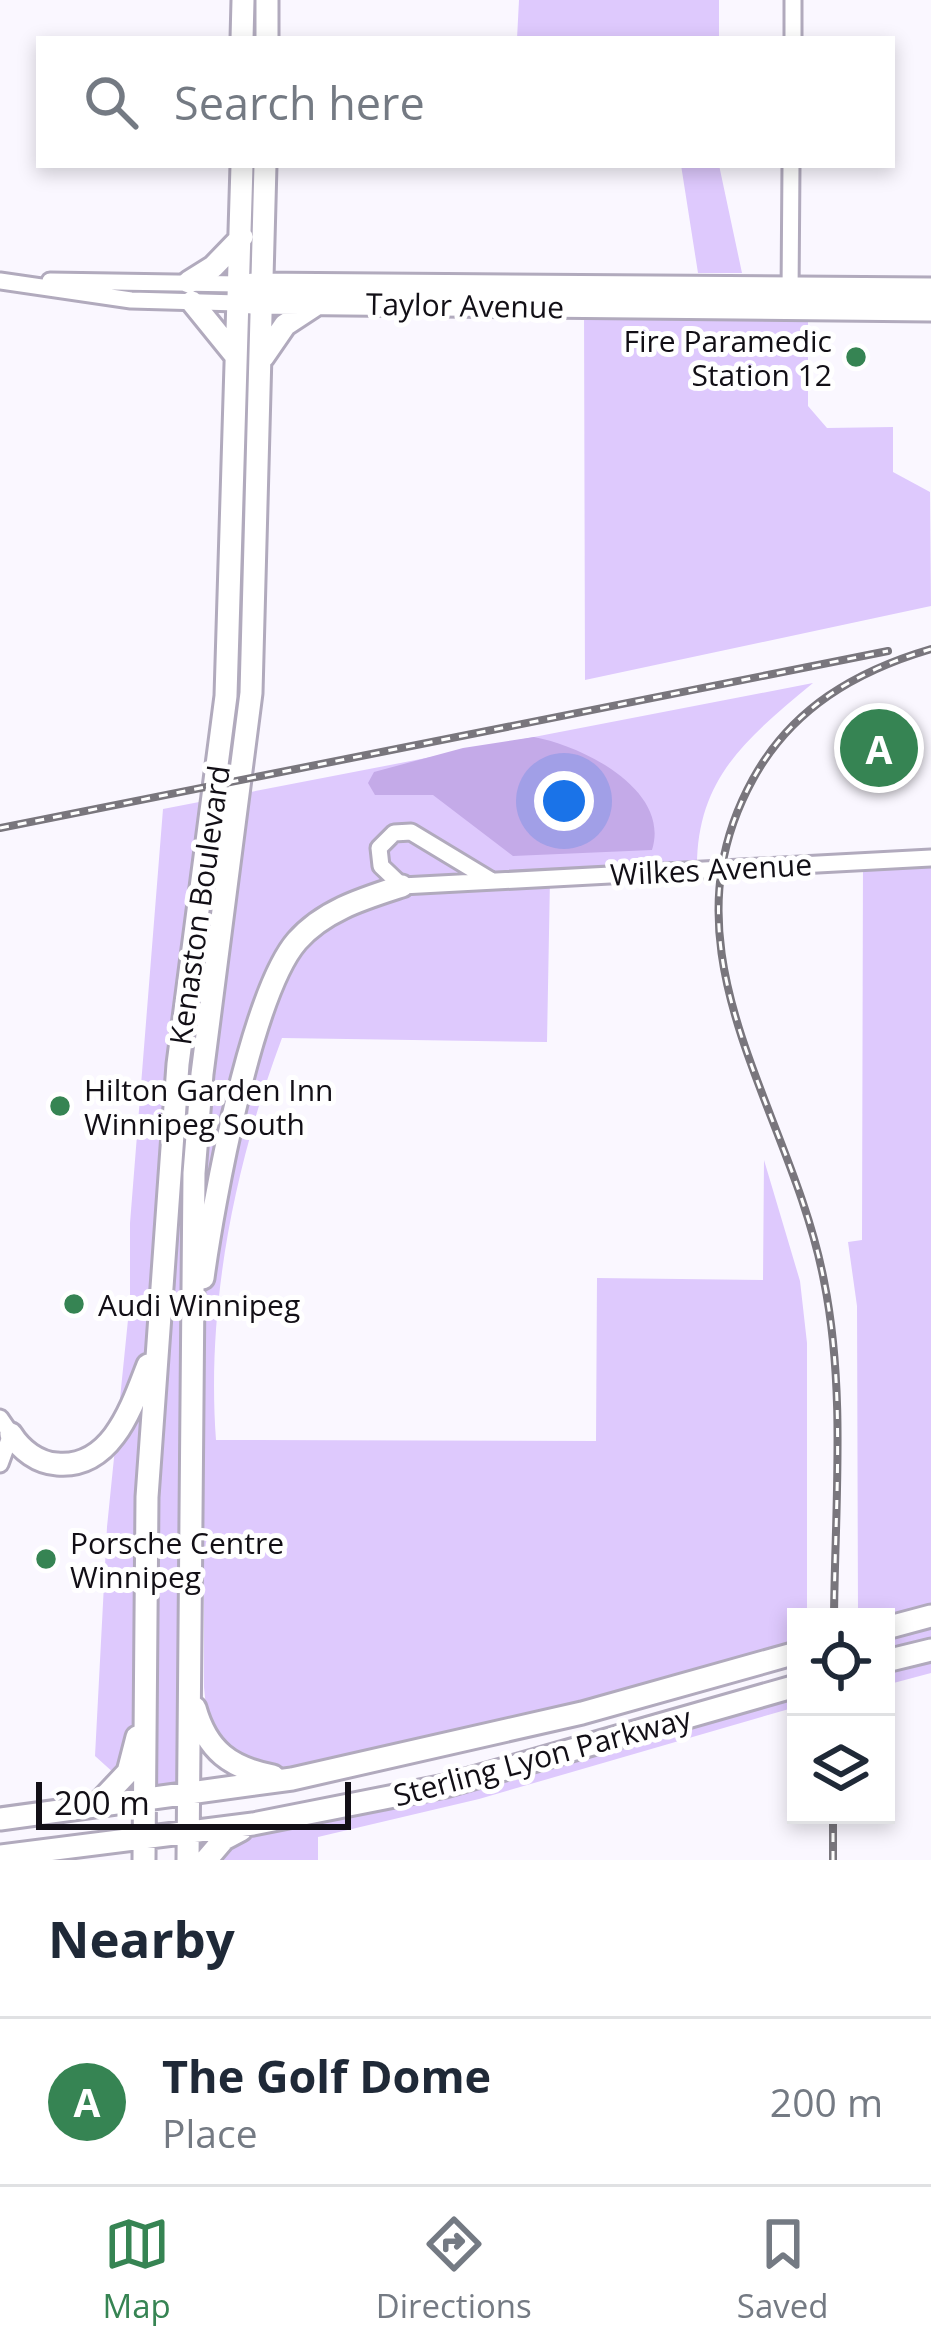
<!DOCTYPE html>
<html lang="en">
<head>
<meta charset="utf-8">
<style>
	:root { --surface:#fff; --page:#f2f2f3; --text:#1f2937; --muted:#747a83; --line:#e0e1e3; --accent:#368453 }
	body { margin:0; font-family:"Open Sans",sans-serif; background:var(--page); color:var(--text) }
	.controls { position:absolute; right:36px; bottom:36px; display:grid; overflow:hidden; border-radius:0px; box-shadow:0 6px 18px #0003 }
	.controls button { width:108px; height:108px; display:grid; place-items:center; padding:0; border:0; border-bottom:3px solid var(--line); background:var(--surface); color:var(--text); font:60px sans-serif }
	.scale { position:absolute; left:36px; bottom:30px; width:315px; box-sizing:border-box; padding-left:12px; border:6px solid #120f16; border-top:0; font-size:33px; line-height:42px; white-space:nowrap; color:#120f16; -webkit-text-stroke:9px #fff; paint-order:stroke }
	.you { position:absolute; left:564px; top:801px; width:42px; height:42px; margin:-30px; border:9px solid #fff; border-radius:50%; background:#1a73e8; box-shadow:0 0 0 18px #1a73e833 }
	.badge { display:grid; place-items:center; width:78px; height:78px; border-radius:50%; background:var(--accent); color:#fff; font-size:39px; font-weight:700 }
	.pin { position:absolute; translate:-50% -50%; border:6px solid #fff; box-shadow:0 3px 12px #0006 }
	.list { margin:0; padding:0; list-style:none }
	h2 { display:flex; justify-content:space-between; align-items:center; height:156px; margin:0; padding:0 48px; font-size:51px }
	h2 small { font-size:39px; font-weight:400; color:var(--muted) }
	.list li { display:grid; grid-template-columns:78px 1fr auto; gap:36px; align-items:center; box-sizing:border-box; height:168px; padding:0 48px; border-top:3px solid var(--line) }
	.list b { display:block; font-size:45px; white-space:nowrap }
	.list p { margin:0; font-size:39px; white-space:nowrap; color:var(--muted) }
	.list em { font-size:39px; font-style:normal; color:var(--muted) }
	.icon { flex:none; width:66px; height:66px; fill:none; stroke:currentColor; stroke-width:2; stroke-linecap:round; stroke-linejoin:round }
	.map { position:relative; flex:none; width:931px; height:1860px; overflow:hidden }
	.search { position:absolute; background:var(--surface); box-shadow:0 6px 18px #0003; left:36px; right:36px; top:36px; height:132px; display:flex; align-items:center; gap:30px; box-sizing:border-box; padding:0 42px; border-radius:0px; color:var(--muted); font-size:45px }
	.sheet { height:324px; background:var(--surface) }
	nav { display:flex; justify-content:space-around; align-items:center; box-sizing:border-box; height:168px; border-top:3px solid var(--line); background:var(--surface); font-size:33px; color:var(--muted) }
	nav a { display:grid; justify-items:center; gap:6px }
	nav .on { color:var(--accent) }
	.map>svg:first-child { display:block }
	.green { fill:#dec9fd }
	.forest { fill:#c4aae8 }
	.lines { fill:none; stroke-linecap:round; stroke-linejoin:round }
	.minor-casing { stroke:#b1aabd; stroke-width:21 }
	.major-casing { stroke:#b1aabd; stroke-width:27 }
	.minor { stroke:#fff; stroke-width:15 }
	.major { stroke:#fff; stroke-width:21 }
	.rail-casing { stroke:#79767d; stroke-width:8 }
	.rail { stroke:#fff; stroke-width:3; stroke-dasharray:9; stroke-linecap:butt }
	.poi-dot { fill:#368453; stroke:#fff; stroke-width:4.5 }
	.labels { text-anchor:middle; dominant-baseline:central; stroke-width:10; stroke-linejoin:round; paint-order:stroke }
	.street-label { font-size:30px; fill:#120f16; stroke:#fff }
	.poi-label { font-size:30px; fill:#120f16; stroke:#fff; text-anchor:start }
</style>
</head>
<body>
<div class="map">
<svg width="931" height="1860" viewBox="0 0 931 1860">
	<rect width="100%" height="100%" fill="#faf7ff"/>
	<path class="green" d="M519,0H719V39H517Z
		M681,165H719L742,273H698Z
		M584,306L808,309V406L827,428L893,427V472L930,492L931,606L585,680Z
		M813,683C747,738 696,778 697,870L550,878L547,1042L282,1038C235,1164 206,1305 216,1440L596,1441L597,1278L763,1280L764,1160L800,1281L807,1343V1617H796V1653L292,1779L236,1767L208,1728L204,1687V1388L189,1602V1797L144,1802L145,1714L125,1783L95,1756L107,1527L130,1300V1223L163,809Z
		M931,858V1673L886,1685V1617H858L857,1306L848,1242L862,1240L863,861Z
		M796,1686V1707L479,1799L318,1837V1860H206L224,1839Z"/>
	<path class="forest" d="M534,737C583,746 671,790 652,850L513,856L433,795H375L368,783L374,772L463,748Z"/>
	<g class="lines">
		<g class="minor-casing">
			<path id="minor" d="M793,39V0
				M0,281L131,300L238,303
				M50,281L239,284
				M790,294L791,165
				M492,881L411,832L394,833L379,848L381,866L402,886L931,858
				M0,1418L11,1434L0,1464"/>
		</g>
		<g class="major-casing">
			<path id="major" d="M242,39L243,0
				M267,39V0
				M189,282L213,267L242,237
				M252,284L931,289
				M192,302L235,355
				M251,303L931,310
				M263,357L285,325L317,304
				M203,1278C213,1204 251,994 297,941C324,910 365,898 402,886
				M11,1434C21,1450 38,1463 57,1464C112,1469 132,1406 148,1365
				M886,1628L931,1616
				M886,1661L931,1650
				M195,1708C207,1751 231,1768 273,1776
				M96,1806L128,1772L137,1737
				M0,1819L292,1779L582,1713L796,1653
				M0,1856L253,1824L445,1786L796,1686
				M144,1860L147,1497L178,1064L226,696L242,165
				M188,1860L194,1173L202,1074L251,693L265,165
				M206,1860L224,1839L241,1830"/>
		</g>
		<use href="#minor" class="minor"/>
		<use href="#major" class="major"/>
		<g class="rail-casing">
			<path id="rail" d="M0,828L888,651
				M834,1617C835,1506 846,1390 824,1281C791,1107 656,955 753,779C792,708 856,671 931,649
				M833,1860V1815"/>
		</g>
		<use href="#rail" class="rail"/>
	</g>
	<g class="poi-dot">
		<circle cx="856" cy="357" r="12"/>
		<circle cx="60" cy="1106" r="12"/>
		<circle cx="74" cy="1304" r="12"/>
		<circle cx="46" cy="1559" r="12"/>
	</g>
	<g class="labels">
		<g class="street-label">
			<text transform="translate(465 305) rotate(1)">Taylor Avenue</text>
			<text transform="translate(711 869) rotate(-3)">Wilkes Avenue</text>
			<text transform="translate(199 905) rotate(-82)">Kenaston Boulevard</text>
			<text transform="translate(542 1756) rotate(-15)">Sterling Lyon Parkway</text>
		</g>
		<g class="poi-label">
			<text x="832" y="340" text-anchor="end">Fire Paramedic<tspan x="832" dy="34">Station 12</tspan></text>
			<text x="84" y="1089">Hilton Garden Inn<tspan x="84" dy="34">Winnipeg South</tspan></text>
			<text x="98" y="1304">Audi Winnipeg</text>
			<text x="70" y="1542">Porsche Centre<tspan x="70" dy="34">Winnipeg</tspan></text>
		</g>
	</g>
</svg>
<div class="controls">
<button><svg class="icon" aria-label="locate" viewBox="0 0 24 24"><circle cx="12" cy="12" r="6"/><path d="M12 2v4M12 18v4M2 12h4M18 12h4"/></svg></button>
<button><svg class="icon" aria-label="layers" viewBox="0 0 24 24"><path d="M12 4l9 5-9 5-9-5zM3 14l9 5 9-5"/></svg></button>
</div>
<div class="scale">200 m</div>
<div class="you"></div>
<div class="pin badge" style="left:879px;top:748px">A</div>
<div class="search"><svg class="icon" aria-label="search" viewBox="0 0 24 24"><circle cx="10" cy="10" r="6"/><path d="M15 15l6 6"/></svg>Search here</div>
</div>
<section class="sheet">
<h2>Nearby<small></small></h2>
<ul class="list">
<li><span class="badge">A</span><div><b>The Golf Dome</b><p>Place</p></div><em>200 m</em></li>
</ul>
</section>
<nav>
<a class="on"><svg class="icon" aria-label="map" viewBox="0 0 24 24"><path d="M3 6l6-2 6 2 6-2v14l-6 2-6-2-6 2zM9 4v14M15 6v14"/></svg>Map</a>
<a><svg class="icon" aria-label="directions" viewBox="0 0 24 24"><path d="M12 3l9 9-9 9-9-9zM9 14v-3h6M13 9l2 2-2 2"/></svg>Directions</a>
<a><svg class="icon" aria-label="saved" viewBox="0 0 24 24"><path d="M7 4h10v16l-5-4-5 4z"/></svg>Saved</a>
</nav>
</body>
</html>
